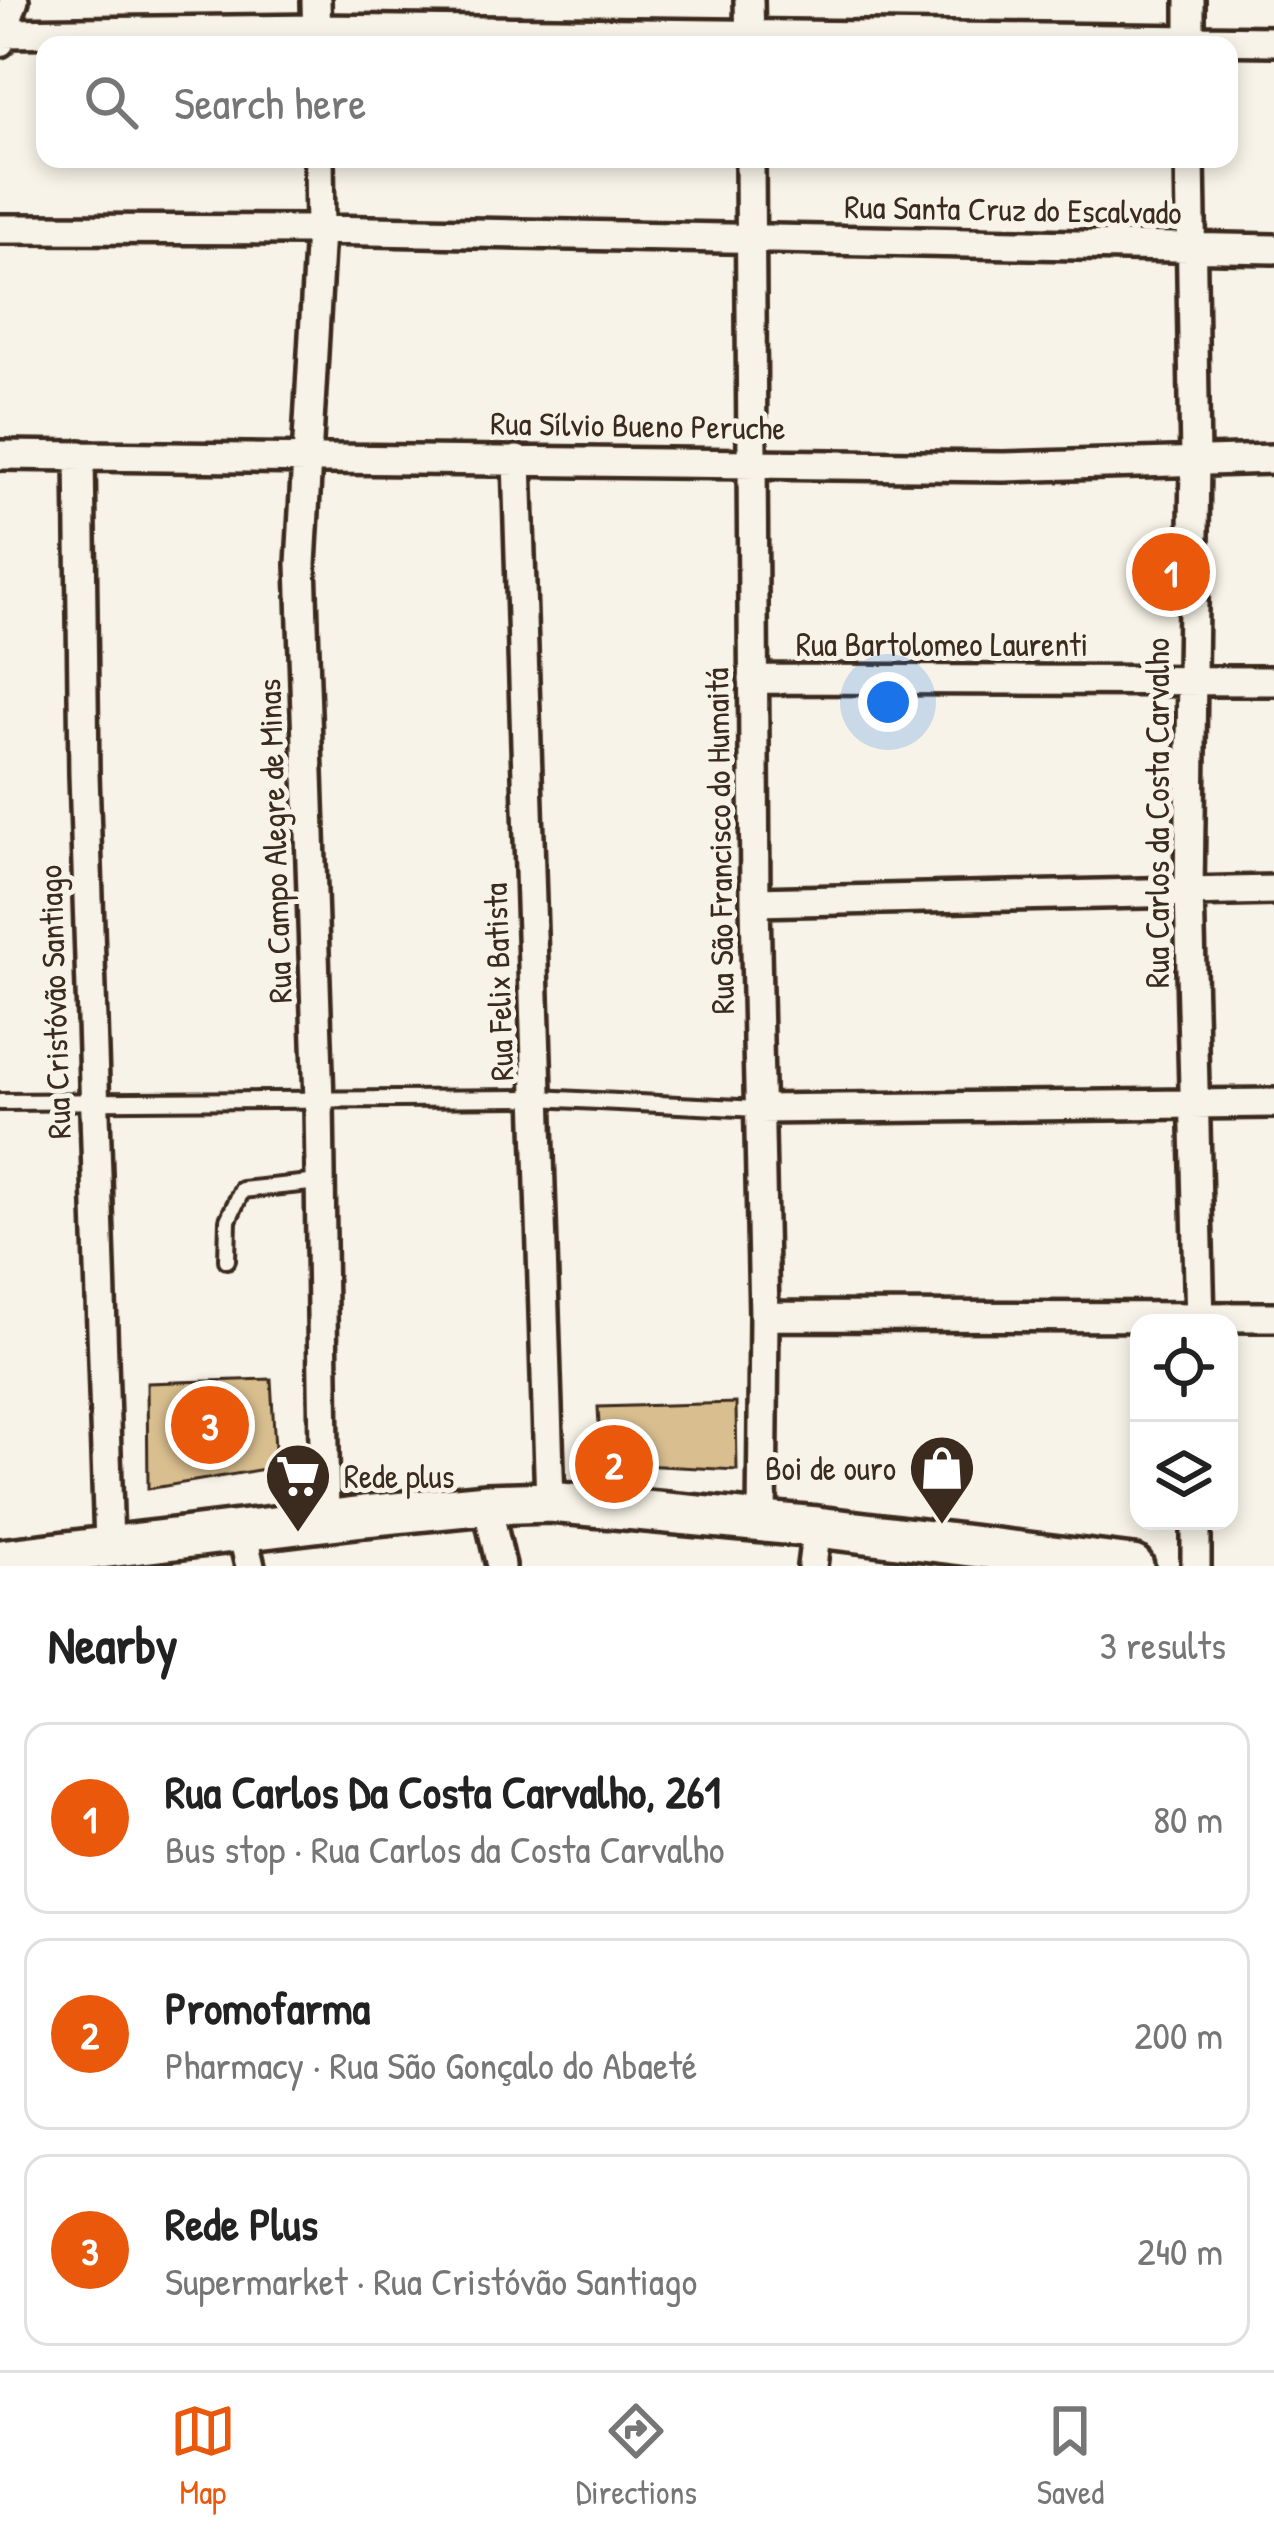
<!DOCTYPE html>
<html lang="en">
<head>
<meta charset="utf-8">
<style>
	:root { --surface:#fff; --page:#f2f2f2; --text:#222; --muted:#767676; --line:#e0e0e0; --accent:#ea580c }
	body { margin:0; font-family:"Patrick Hand",sans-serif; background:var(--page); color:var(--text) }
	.controls { position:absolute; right:36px; bottom:36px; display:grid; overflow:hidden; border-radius:24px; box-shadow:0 6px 18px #0003 }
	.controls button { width:108px; height:108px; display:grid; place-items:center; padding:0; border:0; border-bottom:3px solid var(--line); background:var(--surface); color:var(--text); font:60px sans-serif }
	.you { position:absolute; left:888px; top:702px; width:42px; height:42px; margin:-30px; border:9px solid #fff; border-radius:50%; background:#1a73e8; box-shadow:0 0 0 18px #1a73e833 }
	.badge { display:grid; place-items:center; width:78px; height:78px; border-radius:50%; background:var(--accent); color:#fff; font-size:39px; font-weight:700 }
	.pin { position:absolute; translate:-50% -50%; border:6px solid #fff; box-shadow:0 3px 12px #0006 }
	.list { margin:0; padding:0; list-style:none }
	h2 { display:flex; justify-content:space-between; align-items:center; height:156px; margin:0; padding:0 48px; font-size:51px }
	h2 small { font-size:39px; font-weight:400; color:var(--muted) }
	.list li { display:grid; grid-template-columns:78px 1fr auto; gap:36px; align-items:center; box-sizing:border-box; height:192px; margin:0 24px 24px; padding:0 24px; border:3px solid var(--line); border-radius:24px }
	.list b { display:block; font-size:45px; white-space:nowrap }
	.list p { margin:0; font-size:39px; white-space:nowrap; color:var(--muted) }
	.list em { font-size:39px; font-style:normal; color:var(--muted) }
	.icon { flex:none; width:66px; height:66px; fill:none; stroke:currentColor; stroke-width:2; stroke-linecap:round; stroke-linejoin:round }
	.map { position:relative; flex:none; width:1274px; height:1566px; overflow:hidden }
	.search { position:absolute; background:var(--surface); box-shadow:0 6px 18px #0003; left:36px; right:36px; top:36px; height:132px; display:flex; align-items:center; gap:30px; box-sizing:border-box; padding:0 42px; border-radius:24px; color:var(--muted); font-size:45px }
	.sheet { height:804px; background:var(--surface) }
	nav { display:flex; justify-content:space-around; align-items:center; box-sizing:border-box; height:168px; border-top:3px solid var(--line); background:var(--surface); font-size:33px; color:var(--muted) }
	nav a { display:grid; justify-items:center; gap:6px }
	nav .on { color:var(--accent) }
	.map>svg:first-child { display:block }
	.building { fill:#d9bf8f; stroke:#3b2a1e; stroke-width:3 }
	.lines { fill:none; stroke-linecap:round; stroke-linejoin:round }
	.lane-casing { stroke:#3b2a1e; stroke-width:22 }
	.street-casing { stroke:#3b2a1e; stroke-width:36 }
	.secondary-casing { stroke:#3b2a1e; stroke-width:48 }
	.lane { stroke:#f7f3e8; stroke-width:14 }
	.street { stroke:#f7f3e8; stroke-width:27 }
	.secondary { stroke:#f7f3e8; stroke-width:39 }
	.labels { text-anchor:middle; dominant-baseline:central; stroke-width:10; stroke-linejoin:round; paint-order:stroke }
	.street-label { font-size:33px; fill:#3b2a1e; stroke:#f7f3e8 }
	.poi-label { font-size:33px; fill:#3b2a1e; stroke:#f7f3e8; text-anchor:end }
</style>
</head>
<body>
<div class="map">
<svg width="1274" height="1566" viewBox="0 0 1274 1566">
	<rect width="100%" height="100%" fill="#f7f3e8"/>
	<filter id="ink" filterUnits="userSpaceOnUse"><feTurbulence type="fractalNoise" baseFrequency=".00833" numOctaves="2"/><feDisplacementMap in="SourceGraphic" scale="24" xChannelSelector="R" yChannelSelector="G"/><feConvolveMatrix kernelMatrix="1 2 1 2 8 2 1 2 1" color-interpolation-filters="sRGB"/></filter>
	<g filter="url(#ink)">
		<path class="building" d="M271,1379L276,1467L148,1489L147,1383Z
			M736,1403L737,1470L601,1463L598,1407Z"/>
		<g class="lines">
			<g class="lane-casing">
				<path id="lane" d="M0,1102L538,1098L759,1109
					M227,1260L228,1220L242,1190L320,1182"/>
			</g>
			<g class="street-casing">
				<path id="street" d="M316,0L317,45
					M749,0L750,45
					M1190,0V45
					M3,33L317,29L1274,41
					M0,42L14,0
					M319,159L320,230L301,564L319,1102L325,1521
					M750,159L755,902L764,1316L762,1522
					M1190,159L1195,460L1189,891L1200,1323
					M0,229L320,230L1274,249
					M0,455L1003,467L1274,459
					M80,455L84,774L109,1545
					M517,460L550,1502
					M753,679L1274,681
					M755,902L1274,890
					M759,1109L1274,1103
					M764,1316L1274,1317
					M487,1504L501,1566
					M242,1532L250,1566
					M812,1566L817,1527
					M1196,1566V1521"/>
			</g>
			<g class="secondary-casing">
				<path id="secondary" d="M0,1560L364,1516L487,1504L550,1502L817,1527L1133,1566"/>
			</g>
			<use href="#lane" class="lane"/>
			<use href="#street" class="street"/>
			<use href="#secondary" class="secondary"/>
		</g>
	</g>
	<defs>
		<g id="shop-pin" transform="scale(3.45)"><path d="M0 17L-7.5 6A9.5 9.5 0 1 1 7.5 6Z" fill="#3b2a1e" stroke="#f7f3e8"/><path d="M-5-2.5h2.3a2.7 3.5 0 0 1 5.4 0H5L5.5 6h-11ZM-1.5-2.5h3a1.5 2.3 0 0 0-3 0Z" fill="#fff"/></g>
		<g id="supermarket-pin" transform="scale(3.45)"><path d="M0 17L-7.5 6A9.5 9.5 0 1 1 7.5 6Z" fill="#3b2a1e" stroke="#f7f3e8"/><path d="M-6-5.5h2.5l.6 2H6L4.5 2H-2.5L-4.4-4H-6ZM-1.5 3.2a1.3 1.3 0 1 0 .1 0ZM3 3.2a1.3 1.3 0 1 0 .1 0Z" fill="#fff"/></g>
	</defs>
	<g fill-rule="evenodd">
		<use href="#shop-pin" x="942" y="1468"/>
		<use href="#supermarket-pin" x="298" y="1476"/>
	</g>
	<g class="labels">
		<g class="street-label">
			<text transform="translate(1013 209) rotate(1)">Rua Santa Cruz do Escalvado</text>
			<text transform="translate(638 425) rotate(1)">Rua Sílvio Bueno Peruche</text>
			<text x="942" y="644">Rua Bartolomeo Laurenti</text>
			<text transform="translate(1157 813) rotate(-90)">Rua Carlos da Costa Carvalho</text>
			<text transform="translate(274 841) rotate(-92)">Rua Campo Alegre de Minas</text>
			<text transform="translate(719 841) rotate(-91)">Rua São Francisco do Humaitá</text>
			<text transform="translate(498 982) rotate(-92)">Rua Felix Batista</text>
			<text transform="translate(54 1002) rotate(-92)">Rua Cristóvão Santiago</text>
		</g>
		<g class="poi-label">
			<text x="896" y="1468">Boi de ouro</text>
			<text x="344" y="1476" text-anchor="start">Rede plus</text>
		</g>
	</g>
</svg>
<div class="controls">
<button><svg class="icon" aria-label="locate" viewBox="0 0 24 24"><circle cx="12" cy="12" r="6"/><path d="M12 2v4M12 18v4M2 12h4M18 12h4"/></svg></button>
<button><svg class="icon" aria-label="layers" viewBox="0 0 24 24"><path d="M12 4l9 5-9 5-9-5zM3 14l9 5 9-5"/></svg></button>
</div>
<div class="you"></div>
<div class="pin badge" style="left:1171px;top:572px">1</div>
<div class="pin badge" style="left:614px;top:1464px">2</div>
<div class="pin badge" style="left:210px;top:1425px">3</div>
<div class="search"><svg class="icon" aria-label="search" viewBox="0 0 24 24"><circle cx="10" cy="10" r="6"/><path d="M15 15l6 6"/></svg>Search here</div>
</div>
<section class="sheet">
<h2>Nearby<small>3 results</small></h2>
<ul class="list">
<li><span class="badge">1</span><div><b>Rua Carlos Da Costa Carvalho, 261</b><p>Bus stop · Rua Carlos da Costa Carvalho</p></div><em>80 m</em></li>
<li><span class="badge">2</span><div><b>Promofarma</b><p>Pharmacy · Rua São Gonçalo do Abaeté</p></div><em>200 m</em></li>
<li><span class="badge">3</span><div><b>Rede Plus</b><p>Supermarket · Rua Cristóvão Santiago</p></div><em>240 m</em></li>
</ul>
</section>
<nav>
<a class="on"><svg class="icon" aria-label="map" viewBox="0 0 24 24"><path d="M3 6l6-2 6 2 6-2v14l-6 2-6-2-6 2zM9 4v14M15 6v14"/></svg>Map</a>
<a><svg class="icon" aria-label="directions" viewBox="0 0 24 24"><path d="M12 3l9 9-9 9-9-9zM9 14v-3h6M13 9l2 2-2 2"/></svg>Directions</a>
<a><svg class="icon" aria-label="saved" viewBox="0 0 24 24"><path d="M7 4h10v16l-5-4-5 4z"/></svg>Saved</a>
</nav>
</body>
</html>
